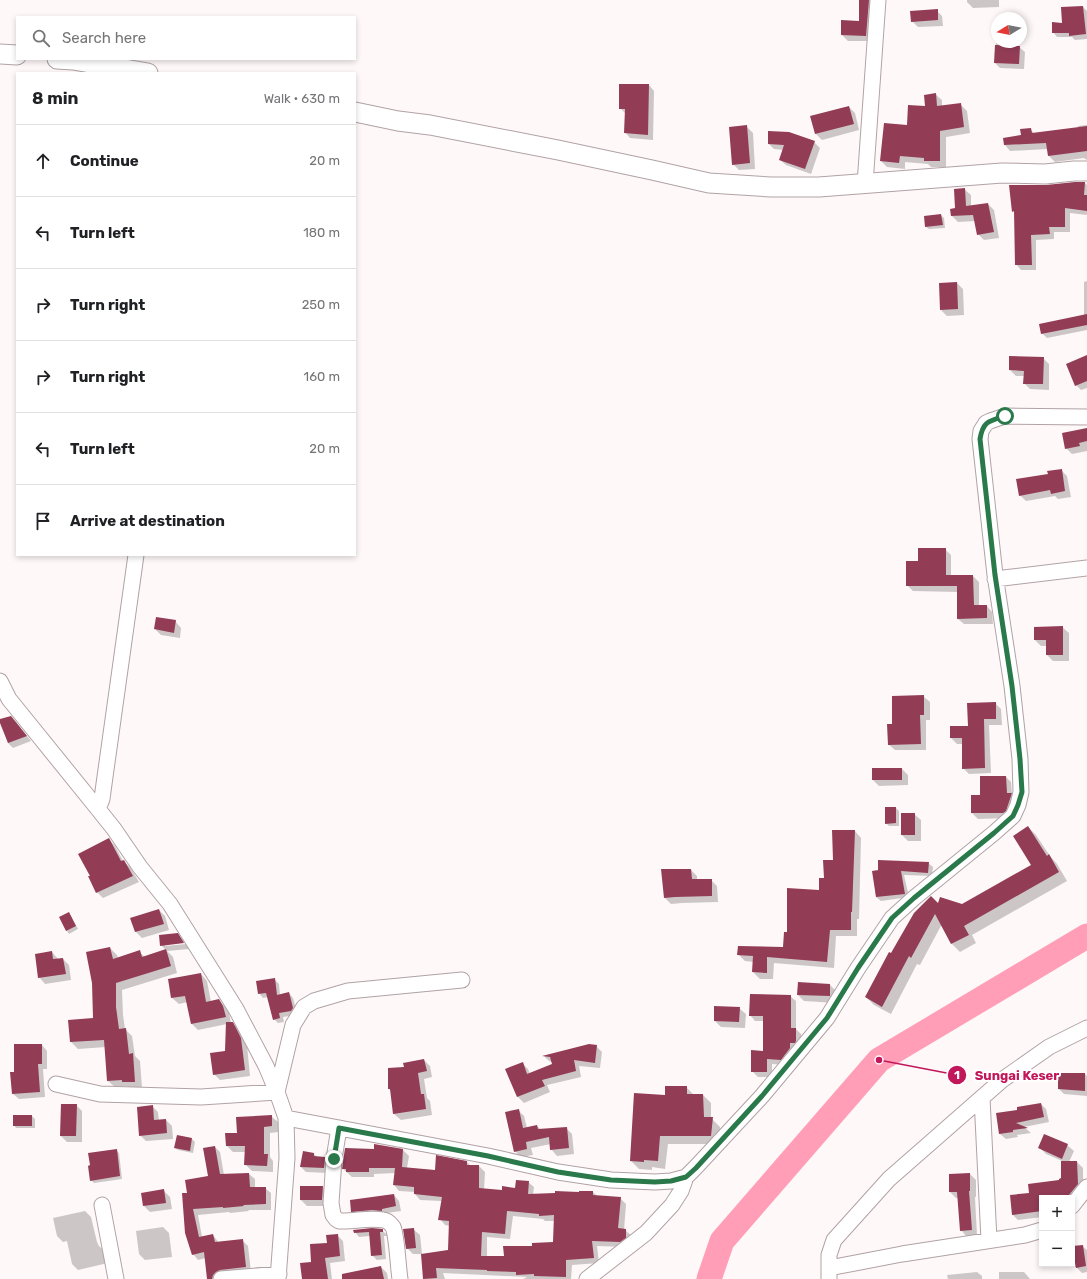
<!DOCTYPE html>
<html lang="en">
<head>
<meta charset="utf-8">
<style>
	:root { --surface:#fff; --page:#f2f2f2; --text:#202124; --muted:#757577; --line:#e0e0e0 }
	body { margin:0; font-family:Rubik,sans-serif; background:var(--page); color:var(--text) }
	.controls { position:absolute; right:12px; bottom:12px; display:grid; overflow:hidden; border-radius:0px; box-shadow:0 2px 6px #0003 }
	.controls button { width:36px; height:36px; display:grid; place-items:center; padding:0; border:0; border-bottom:1px solid var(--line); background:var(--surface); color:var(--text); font:20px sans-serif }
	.compass { position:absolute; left:991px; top:12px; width:36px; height:36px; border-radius:50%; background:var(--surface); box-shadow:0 2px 6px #0003; rotate:260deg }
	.stop { position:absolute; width:12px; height:12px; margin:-9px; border:3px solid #29794a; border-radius:50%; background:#fff }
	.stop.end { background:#29794a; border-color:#fff; box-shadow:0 1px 4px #0008 }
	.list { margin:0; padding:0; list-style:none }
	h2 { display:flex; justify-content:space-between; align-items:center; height:52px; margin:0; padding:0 16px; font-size:17px }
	h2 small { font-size:13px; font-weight:400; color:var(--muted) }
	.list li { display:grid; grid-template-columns:26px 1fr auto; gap:12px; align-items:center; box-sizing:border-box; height:72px; padding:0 16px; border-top:1px solid var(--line) }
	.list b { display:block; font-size:15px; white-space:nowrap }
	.list em { font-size:13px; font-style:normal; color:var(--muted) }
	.icon { flex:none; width:22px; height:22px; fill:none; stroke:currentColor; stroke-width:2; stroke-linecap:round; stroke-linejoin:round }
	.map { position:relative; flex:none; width:1087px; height:1279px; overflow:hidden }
	.search { position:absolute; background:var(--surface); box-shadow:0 2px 6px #0003; left:16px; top:16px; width:340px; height:44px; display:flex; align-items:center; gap:10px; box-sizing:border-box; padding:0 14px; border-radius:0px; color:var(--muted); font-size:15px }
	.panel { position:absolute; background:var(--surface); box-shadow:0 2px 6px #0003; left:16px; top:72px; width:340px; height:484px; border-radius:0px }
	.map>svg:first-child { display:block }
	.shadow { fill:#0003; fill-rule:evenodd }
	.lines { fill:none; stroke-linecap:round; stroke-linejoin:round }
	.river { stroke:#ff9eb6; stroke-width:25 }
	.building { fill:#923c56; fill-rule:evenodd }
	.minor-casing { stroke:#b1a2a5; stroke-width:17 }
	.tertiary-casing { stroke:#b1a2a5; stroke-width:21 }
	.minor { stroke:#fff; stroke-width:15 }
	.tertiary { stroke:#fff; stroke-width:19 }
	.route { stroke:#29794a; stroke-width:5 }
	.leader { fill:none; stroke:#c2185b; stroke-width:1.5 }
	.callout-dot { fill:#c2185b; stroke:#fff; stroke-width:1.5 }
	.mark-label { font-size:12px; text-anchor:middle; font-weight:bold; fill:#fff }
	.callout-label { font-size:13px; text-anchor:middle; font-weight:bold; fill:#c2185b; stroke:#fff; stroke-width:4; stroke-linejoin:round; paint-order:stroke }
</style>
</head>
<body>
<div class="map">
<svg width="1087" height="1279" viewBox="0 0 1087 1279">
	<rect width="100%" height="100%" fill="#fff8f9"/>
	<path class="shadow" d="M860,0H875L872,41H848L842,35V21L860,22Z
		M967,0H999V7L973,8L967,2Z
		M1083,7L1087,11V39L1075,40L1072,37H1057L1053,32Z
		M936,10L942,16L943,26L918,27L912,21Z
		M997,31V42H1014V47H1019L1025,52L1024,69L1000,68L995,63Z
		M649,85L654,91L653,140L630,138L625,132L626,114L620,108Z
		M935,94L942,100V107L960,104L967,111L970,133L946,137V167H931L928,164L905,162V169L887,167L881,161L908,126Z
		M849,107L855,113L859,130L822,140L815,133Z
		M1087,125V160L1084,158L1055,162L1049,156L1048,149L1010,151L1005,145L1004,139L1022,136L1031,130L1035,134L1078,128V126Z
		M746,126L753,133L755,169L739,170L733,164Z
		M814,142L820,148L811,174L786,165L780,160L784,150L774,149L769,144Z
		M1085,183L1087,185V215L1070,213V232H1054V239L1036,240V270H1021L1016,264L1015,213L1013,211Z
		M964,189L971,195V207L988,204L994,210L999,238L984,240L978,234L976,221L958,222L952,216L956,209Z
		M941,215L944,218L945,228L929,229L926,227Z
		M1087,281V330L1047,338L1042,333L1084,315V282Z
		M957,283L963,289L964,315L947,316L941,310Z
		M1043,358L1049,364V390L1030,389L1024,383V376H1016L1010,370Z
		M1087,365V388L1081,390L1076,385Z
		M1087,429V451L1072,454L1066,448Z
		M1061,470L1067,476L1071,497L1058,499L1055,496L1026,501L1020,495L1049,475Z
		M945,549L951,555V576H973L979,582V606H987L992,612L993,624H964L958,619V592L913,591L907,585L919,562Z
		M175,621L181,628L180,638L161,635L155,629Z
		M1062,627L1069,633V661H1053L1047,655V646H1041L1035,640Z
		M923,696L930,702V720H926V750H895L888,744L893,725Z
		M995,703L1001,709L1002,725H989L991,773L969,774L963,768V744H957L951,738L969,727Z
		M11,717L16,722L31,741L13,748L8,743L0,720Z
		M902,769L908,775V785L879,786L873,780Z
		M1006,777L1011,782L1012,794L1017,799L1009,818L978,819L972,813L981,796Z
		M896,808L899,811V826H889L886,823Z
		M914,814L921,820V841H908L902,835Z
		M1028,827L1036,835L1050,856L1057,864L1067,881L972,935L976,943L960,952L952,944L942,924L920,965L917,964L891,1014L874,1005L866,997L892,955L939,905H962L1033,865Z
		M855,831L861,838L859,919H857V936H836L834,968L774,963L773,979H760L753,972L754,962L745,961L738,954L784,948L788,933L820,891L834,861Z
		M109,839L115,846L123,861L130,867L139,882L103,898L97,892Z
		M928,863L933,867L932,876L904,875L909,897L881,901L876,897L873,871Z
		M691,870L697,876V880H711L717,886L718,902L682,903L671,904L665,898Z
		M159,910L165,916L169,930L142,938L136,932L131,918Z
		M68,913L71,916L78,929L69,934L67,931L60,918Z
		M177,934L185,942L165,944V946L186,944L189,949L167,951L173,957L177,973L122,990L123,1015L125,1029L132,1036L135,1056L140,1061L142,1088L130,1089L127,1086L115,1087L108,1081L106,1047L78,1049L71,1042L69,1021L94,1019L110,948L117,955L118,958L139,952L145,957L166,950L161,945Z
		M52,952L58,959H63L69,965L71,980L45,984L39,977Z
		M201,974L207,981L211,1002L219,1000L225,1007L229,1013L231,1023L239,1029L247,1045L250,1076L220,1080L214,1074L226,1052L227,1024L198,1030L192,1024L188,1002L179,1004L172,998Z
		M274,979L279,984L280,995L289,993L293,998L297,1013L296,1015L283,1017L284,1022L278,1023L274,1019L268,997L263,998L259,993Z
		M830,985L836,991L835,1003L804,1001L798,995Z
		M790,996L796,1001V1029L801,1034V1047L786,1065L772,1064V1077H758L752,1071L764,1052V1021H755L750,1015Z
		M739,1008L746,1014L745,1028L721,1027L715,1021Z
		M42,1045L47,1051V1069H43L45,1097L19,1099L13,1094L15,1073Z
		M589,1045L596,1046L602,1052L600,1068L579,1066L581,1077L547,1085L550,1092L524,1103L518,1097L507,1069L522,1063L528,1069L530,1074L553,1064L552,1062L549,1061L544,1056Z
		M424,1060L430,1066L432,1077L424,1079L427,1098L430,1101L432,1115L401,1120L394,1114L391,1091L389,1089L405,1068Z
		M1085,1074L1087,1076V1096L1064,1094L1059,1089Z
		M686,1087L694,1095H703L711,1103V1118L720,1127L719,1144H668L665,1169L652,1167V1170L639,1169L631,1161L666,1096Z
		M1041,1104L1046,1109L1049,1122L1024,1127L1031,1133L1017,1135L1018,1137L1006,1139L1000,1134L997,1114L1018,1111Z
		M76,1105L82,1111V1142H67L61,1136Z
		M152,1106L158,1112L159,1121L166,1120L172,1126L173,1139L146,1141L140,1135Z
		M518,1110L524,1116L527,1128L537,1126L541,1130L566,1128L572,1134L574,1154L557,1156L551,1149V1144L531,1148L533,1155L521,1157L515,1151Z
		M14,1116H32L35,1119V1128H16L14,1125Z
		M271,1116L278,1122V1132L270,1133V1157L273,1161V1172L252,1171L245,1164L246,1152H233L227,1146L238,1134Z
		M177,1136L192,1139L195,1142L193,1153L178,1150L175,1148Z
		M1067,1145L1074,1151L1069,1162H1077L1083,1168V1190L1072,1198H1042V1217L1018,1220L1013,1215L1030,1194L1062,1179V1161L1046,1154L1040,1148Z
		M215,1147L220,1152L224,1175L249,1174L255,1179V1188H265L271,1193V1210H248L249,1211L230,1213L229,1212L198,1215L202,1237L213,1235L219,1243L242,1240L248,1246L251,1272L220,1279H208L206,1258L198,1260L193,1254L188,1193L209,1177Z
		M116,1150L119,1153L122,1179L94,1183L91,1180Z
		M403,1150L409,1156L407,1168L436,1171L467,1162L471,1166H479L485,1172L484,1190L503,1191L516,1189L528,1182L534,1187L533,1195L593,1192L597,1196L620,1198L626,1204L624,1230H625L631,1235L625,1247L597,1246L599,1263L572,1265L571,1279H523L527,1277L443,1273L445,1279H424L422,1255L449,1250L450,1226L445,1225L440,1219L442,1201L420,1200L415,1194V1192L399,1191L394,1185L395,1173L374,1174V1177H352L343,1169ZM513,1216L543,1219L545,1221H555L554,1243L505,1257H487V1237L510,1239Z
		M314,1154L317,1157L325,1158L329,1163V1173L306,1172L301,1167Z
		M970,1174L976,1180V1197H975L977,1236L967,1237L961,1230L959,1198H956L950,1192Z
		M323,1187L329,1193L328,1206H307L301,1200Z
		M164,1191L170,1197L172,1209L150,1212L144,1206Z
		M394,1195L399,1201L401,1211L358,1217L352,1211Z
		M85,1211L91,1217L97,1242L99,1246L106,1252L108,1263L78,1270L72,1264L67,1241L63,1242L57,1236L53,1218Z
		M163,1227L169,1233L172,1257L145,1260L139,1254L136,1231Z
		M413,1229L420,1235L422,1254H413L407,1248Z
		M382,1230L387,1235V1236H384L386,1259L377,1260L372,1255L370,1236L359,1237L355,1232Z
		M337,1235L343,1241L345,1261L330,1263L332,1279H303L312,1263L328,1244Z
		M1082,1246L1087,1250V1272L1082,1273L1076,1267L1059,1266L1056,1264H1072V1247Z
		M381,1267L387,1273L388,1279H363Z
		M977,1272L982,1276V1279H948L947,1275Z
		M999,1272H1024L1030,1279H999Z"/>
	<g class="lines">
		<path class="river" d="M709,1279L722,1241L879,1060L1087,936"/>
	</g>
	<path class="building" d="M859,0H869L866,36L841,35V20L859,21Z
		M1083,6L1086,34L1069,36V33H1052V22L1062,23L1061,7Z
		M938,9V20L911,22L910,11Z
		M995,45L1020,46L1019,64L994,63Z
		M619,84H649L648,135L624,133L625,109H619Z
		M936,93L937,106L961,103L964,127L940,131V161H924V158L900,156L899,163L880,161L884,123L907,125L908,105L925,106L924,95Z
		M849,106L854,124L815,134L810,116Z
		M747,125L750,163L732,165L729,127Z
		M1087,126V151L1048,156L1046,143L1004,145L1003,138L1021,135L1020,129L1031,128L1032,133Z
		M768,131L789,132L815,141L805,169L779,160L784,145L768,144Z
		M1075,182H1085L1084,195H1087V211L1065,208V227H1049L1050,234L1031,235L1032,265H1015L1014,211L1012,212L1009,185H1046Z
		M965,188L966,206L988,203L994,232L977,235L973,215L951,216L950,209L955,208L954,189Z
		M941,214L943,225L925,227L924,216Z
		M957,282L958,309L940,310L939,283Z
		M1087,314V325L1041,334L1039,324Z
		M1087,355V381L1075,386L1066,364Z
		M1009,356L1044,357L1043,384H1023L1024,371L1009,370Z
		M1087,428V441L1079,443L1080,446L1065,449L1062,433Z
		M1062,469L1065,491L1051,494L1050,490L1019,496L1016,479L1048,474L1047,471Z
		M918,548H946V575H973L974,605H987V618L957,619V586H906V561H918Z
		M156,617L176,620L174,633L154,629Z
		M1063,626V655H1046V640H1034V627Z
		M924,695V715H920L921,744L888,745L887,724H892V696Z
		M996,702V719H984L985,768L962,769V738H950V726H968L967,703Z
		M11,716L27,736L8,743L0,723V719Z
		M872,768H902V780H872Z
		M980,776H1006L1007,793H1012L1006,811L1003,813H971V795H980Z
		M885,807H896V823L885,824Z
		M901,813H915V835H901Z
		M1028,826L1047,856L1049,854L1059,872L964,926L969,935L951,944L935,914L911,958L909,956L882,1007L865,997L889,952L891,953L914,913L931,896L938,903L940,897L962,904L1031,865L1013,836Z
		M832,830H855L852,912H851V930H830L827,962L767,957V973L752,972L753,956L737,955L738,946L783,947L784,932H787V888L819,890V878H824L823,860H833Z
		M109,838L121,861L124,860L133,876L96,893L88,876H90L78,854Z
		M878,860L929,862L928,873L901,871L905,894L876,897L872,871L879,870H878Z
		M661,869H691L692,879H712V896L675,897L664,898Z
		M159,909L164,924L135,932L130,918Z
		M69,912L76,926L66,931L59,917Z
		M178,933L184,943L160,946L159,935Z
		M110,947L113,959L140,950L142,957L166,949L171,966L116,983V1007L119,1029L126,1028L129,1054L133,1053L135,1082H122V1080L107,1081L104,1040L70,1042L68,1020L93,1018L92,983L86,952Z
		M52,951L53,959L63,958L66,974L38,978L35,954Z
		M201,973L206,1002L219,999L223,1006L226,1017L191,1024L185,996L171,998L168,979Z
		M275,978L277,995L289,992L293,1008L291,1011L279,1013L280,1018L273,1020L266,993L258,994L256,981Z
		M798,982L830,984V996L797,995Z
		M750,994L791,995V1028H796V1041L795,1043H790V1048L781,1060L767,1059V1072H751V1050L763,1051V1016H749Z
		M714,1006L740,1007L739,1022L714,1021Z
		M226,1022H233L241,1038L245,1070L213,1075L210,1053L225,1051Z
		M14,1044H42V1064H38L40,1092L12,1094L10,1072H14Z
		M589,1044L597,1045L595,1063L574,1060L576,1071L542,1080L545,1086L517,1097L505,1069L523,1062L527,1074L552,1064L550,1057L542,1056Z
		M424,1059L427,1071L418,1073L421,1094H424L426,1109L393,1114L390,1089H388V1068L404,1067L403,1063Z
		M1058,1073H1085V1091L1058,1089Z
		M665,1086H687V1094H703L704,1117H713L711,1136H660L658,1161L644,1160V1162L630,1161L634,1093L665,1095Z
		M1041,1103L1044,1117L1016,1123L1028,1128L1013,1130V1132L999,1134L996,1113L1017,1110V1107Z
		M61,1104H77L76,1136H60Z
		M153,1105L154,1120L166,1119L167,1133L139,1136L137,1107Z
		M519,1109L523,1128L537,1125L538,1129L567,1127L569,1148L550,1150L549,1137L526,1142L527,1149L514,1152L505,1112Z
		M13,1115H32V1126H13Z
		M272,1115V1126L264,1127V1154H268L267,1166L244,1165L245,1146H226L225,1133H237L236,1117Z
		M1044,1134L1068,1144L1062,1159L1038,1148Z
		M177,1135L192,1138L190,1151L174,1148Z
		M374,1144L403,1149L402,1167L435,1170L436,1155L467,1161V1165H479V1188L502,1190V1186L515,1188L516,1180L529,1181L528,1194L555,1193V1191L579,1192V1191H593V1195L621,1197L618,1228L626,1229V1238L620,1242L592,1241L594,1258L566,1260V1277L534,1276V1274L516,1275V1272L487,1271V1270L436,1268L437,1278L423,1279L421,1254L448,1250L449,1221L438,1220L442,1197L414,1194V1187L393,1185L395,1168H369V1172H346V1169H342L345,1148L374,1149ZM507,1211L539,1214V1216L554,1215L553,1242L532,1243V1246H503L504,1256H481L482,1232L505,1234Z
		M215,1146L220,1174L249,1173L250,1187H266V1204L243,1205L244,1206L223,1208V1207L193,1209L199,1237L213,1234L215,1242L243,1239L246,1267L220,1270L216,1272L213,1275L212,1279H207L204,1252L192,1255L185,1233L182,1193H187L185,1180L208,1176L203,1148Z
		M117,1149L120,1176L90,1181L88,1166L90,1165L88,1153Z
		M303,1151L314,1153V1156L325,1157L324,1168L300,1167Z
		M1061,1161H1077L1078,1184L1069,1195L1050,1196V1198H1042V1211L1012,1215L1010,1195L1029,1193L1028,1184L1059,1180V1179L1061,1178Z
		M970,1173V1191H969L972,1230L960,1231L957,1192H949V1174Z
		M300,1186H323L322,1200H300Z
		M164,1189L166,1203L143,1206L141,1193Z
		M394,1194L396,1206L382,1209V1211L372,1210L351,1212L350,1200Z
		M372,1228L383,1229V1232H380L382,1255L371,1256L369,1232L354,1233L353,1230Z
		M414,1228L416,1248L406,1249L403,1229Z
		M338,1234L340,1256L325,1258L328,1279H302L300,1263L311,1262L310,1244L327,1243L326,1235Z
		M1083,1245L1086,1266L1076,1268L1072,1246Z
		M381,1266L384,1279H342V1274Z"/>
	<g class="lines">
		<g class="minor-casing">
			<path id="minor" d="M865,184L878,0
				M136,555L104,784L102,799L98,809L114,829L140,867L170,904L236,1009L266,1066L277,1092L286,1118L287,1158L278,1279
				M995,579L1087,568
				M0,681L9,699L98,809
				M56,1084L100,1094L201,1097L277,1092L293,1025L304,1007L314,1001L348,991L462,980
				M982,1098L989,1240
				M286,1118L488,1156L558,1172L611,1180L655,1182L671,1181L686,1177L696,1167L762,1096L827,1018L858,968L892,918L914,898L994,833L1013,816L1018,805L1021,792L1020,759L1012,686L995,575L980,439L981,431L986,423L990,421L1005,416L1087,417
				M339,1128L334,1159L331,1203L333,1215L336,1219L339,1221C354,1222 369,1217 383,1220C387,1220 390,1223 393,1227C397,1236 398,1267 400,1279
				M102,1205L116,1279
				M1072,1206L1087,1187
				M829,1268L902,1254L1025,1235L1042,1230
				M221,1279L279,1274
				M587,1279L646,1233L672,1205L681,1191L686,1177
				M829,1279V1255L834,1240L889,1179L1002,1080L1049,1047L1087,1028"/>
		</g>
		<g class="tertiary-casing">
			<path id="tertiary" d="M0,54L17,55
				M57,59L73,60L148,73
				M355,112L398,121L430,125L558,150L652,170L709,183L771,187H819L1002,173L1045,174L1074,171H1087"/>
		</g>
		<use href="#minor" class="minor"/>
		<use href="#tertiary" class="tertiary"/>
	</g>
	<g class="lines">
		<path class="route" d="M334,1159L339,1128L488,1156L558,1172L611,1180L655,1182L671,1181L686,1177L696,1168L762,1096L827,1018L858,968L892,918L914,898L994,833L1013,816L1018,805L1022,792L1020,759L1012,686L995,575L980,439C983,421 989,421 1005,416"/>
	</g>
	<path class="leader" d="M879 1060L957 1075"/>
	<g class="callout-dot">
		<circle cx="879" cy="1060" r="4"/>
		<circle cx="957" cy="1075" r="10"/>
	</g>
	<g class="mark-label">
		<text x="957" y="1079">1</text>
	</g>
	<g class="callout-label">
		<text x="1017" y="1080">Sungai Keser</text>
	</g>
</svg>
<div class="controls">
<button>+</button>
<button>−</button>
</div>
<svg class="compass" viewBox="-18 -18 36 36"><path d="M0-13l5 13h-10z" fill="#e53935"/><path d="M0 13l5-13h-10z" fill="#757577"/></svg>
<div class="stop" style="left:1005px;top:416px"></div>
<div class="stop end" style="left:334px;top:1159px"></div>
<div class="search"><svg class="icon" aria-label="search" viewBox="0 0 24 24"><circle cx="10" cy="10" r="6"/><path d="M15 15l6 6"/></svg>Search here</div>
<section class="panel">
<h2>8 min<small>Walk · 630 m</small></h2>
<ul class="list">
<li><svg class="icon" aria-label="ahead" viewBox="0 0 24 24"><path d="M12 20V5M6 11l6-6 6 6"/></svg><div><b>Continue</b></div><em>20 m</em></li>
<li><svg class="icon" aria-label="left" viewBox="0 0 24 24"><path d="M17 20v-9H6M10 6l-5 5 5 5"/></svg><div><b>Turn left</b></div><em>180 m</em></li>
<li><svg class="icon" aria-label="right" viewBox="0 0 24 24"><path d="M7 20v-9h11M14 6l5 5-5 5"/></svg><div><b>Turn right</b></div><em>250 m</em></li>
<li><svg class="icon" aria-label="right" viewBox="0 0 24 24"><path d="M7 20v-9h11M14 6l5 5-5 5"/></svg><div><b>Turn right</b></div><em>160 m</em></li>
<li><svg class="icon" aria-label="left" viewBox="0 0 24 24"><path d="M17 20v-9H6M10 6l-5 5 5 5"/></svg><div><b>Turn left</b></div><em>20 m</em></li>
<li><svg class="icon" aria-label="arrive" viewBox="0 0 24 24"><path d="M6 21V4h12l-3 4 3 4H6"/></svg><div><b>Arrive at destination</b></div></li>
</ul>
</section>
</div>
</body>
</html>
